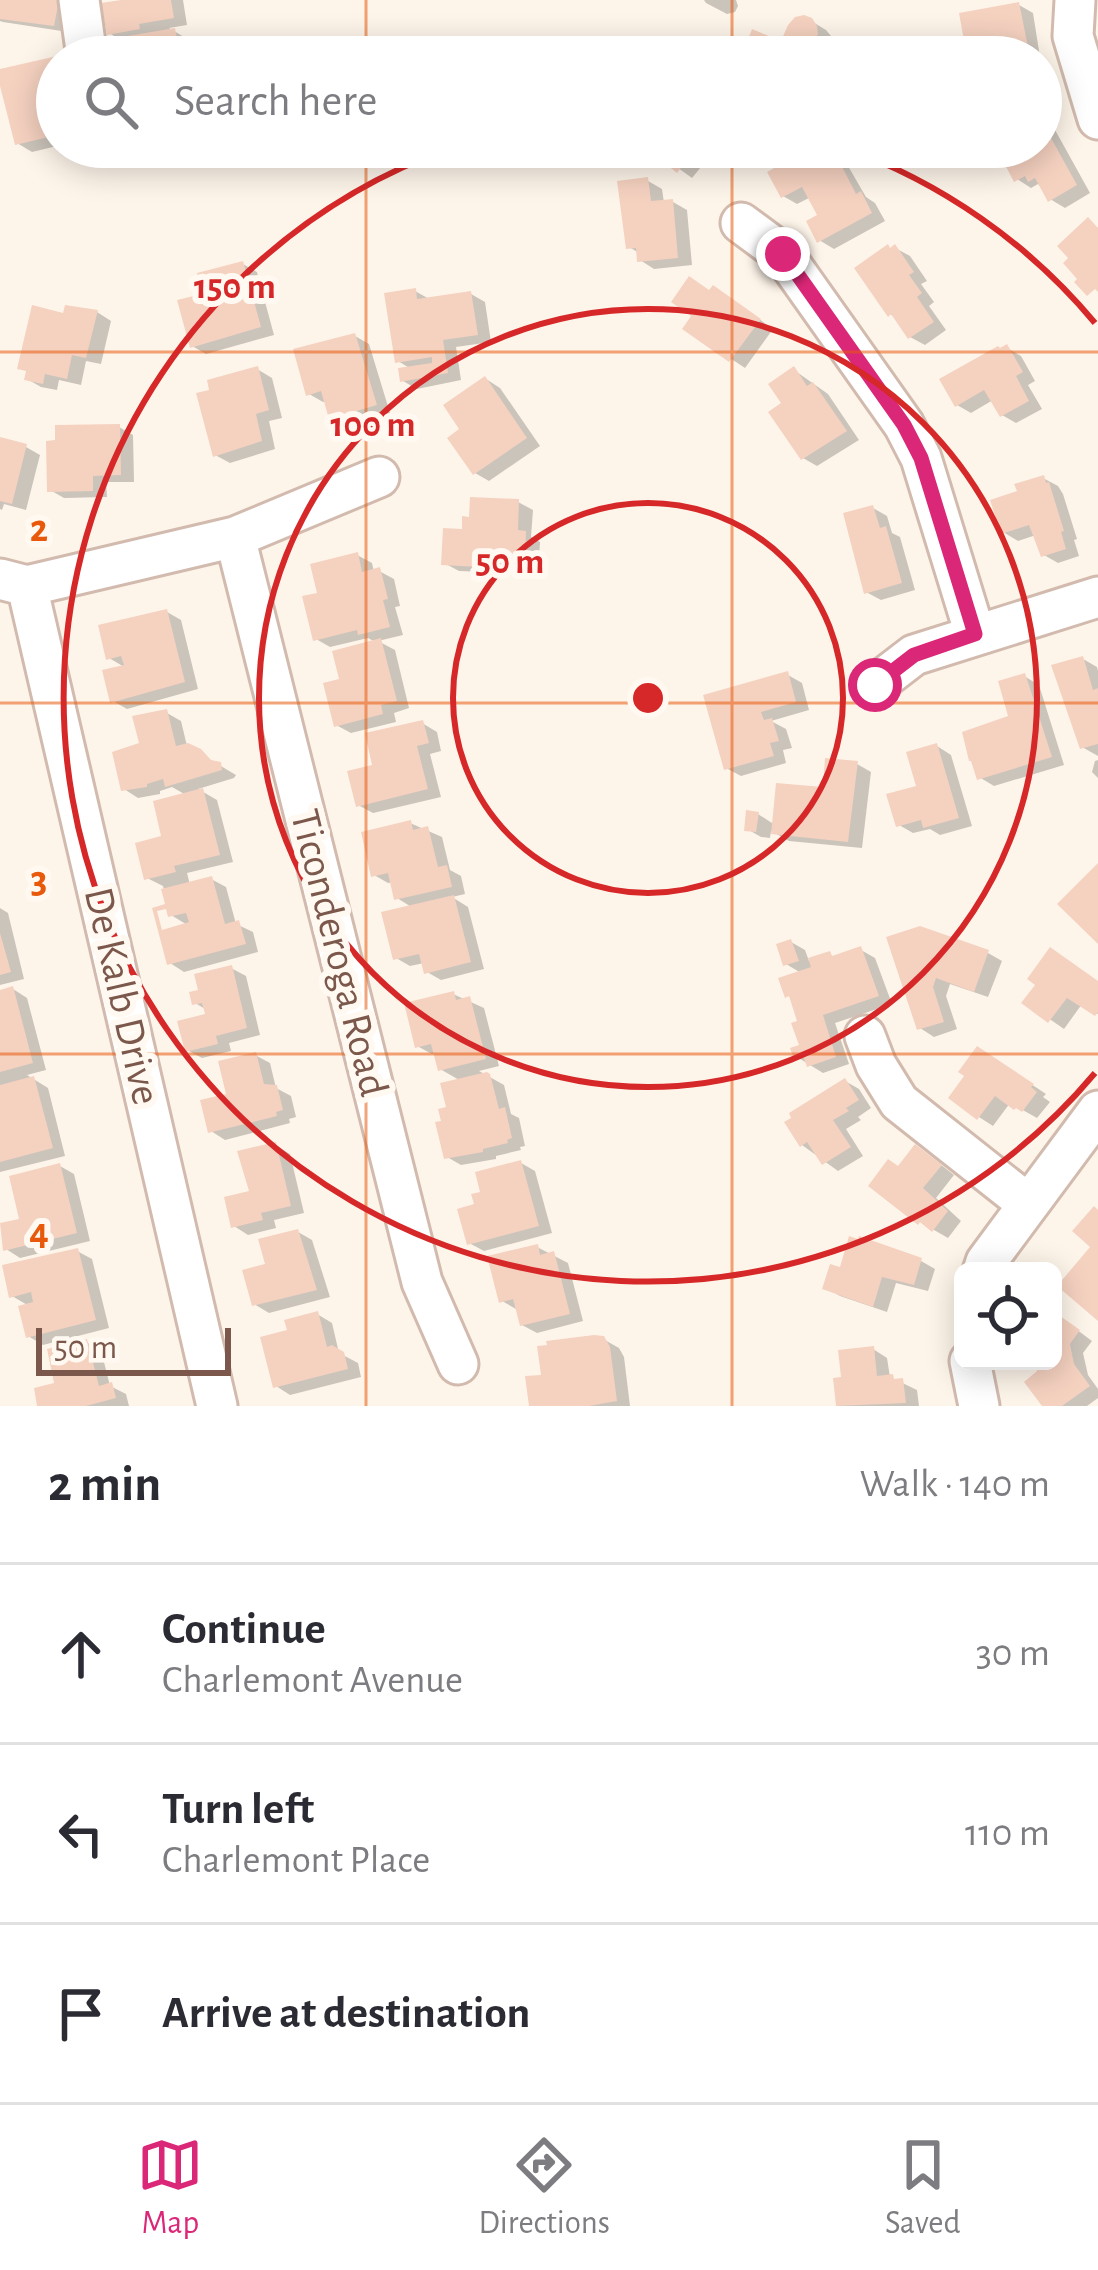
<!DOCTYPE html>
<html lang="en">
<head>
<meta charset="utf-8">
<style>
	:root { --surface:#fff; --page:#f7f7f7; --text:#2b2b33; --muted:#7c7c81; --line:#e1e1e2; --accent:#db2777 }
	body { margin:0; font-family:"Alegreya Sans",sans-serif; background:var(--page); color:var(--text) }
	.controls { position:absolute; right:36px; bottom:36px; display:grid; overflow:hidden; border-radius:18px; box-shadow:0 6px 30px #0003 }
	.controls button { width:108px; height:108px; display:grid; place-items:center; padding:0; border:0; border-bottom:3px solid var(--line); background:var(--surface); color:var(--text); font:60px sans-serif }
	.scale { position:absolute; left:36px; bottom:30px; width:195px; box-sizing:border-box; padding-left:12px; border:6px solid #7b584b; border-top:0; font-size:33px; line-height:42px; white-space:nowrap; color:#7b584b; -webkit-text-stroke:9px #fff9f1; paint-order:stroke }
	.stop { position:absolute; width:36px; height:36px; margin:-27px; border:9px solid #db2777; border-radius:50%; background:#fff }
	.stop.end { background:#db2777; border-color:#fff; box-shadow:0 3px 12px #0008 }
	.list { margin:0; padding:0; list-style:none }
	h2 { display:flex; justify-content:space-between; align-items:center; height:156px; margin:0; padding:0 48px; font-size:51px }
	h2 small { font-size:39px; font-weight:400; color:var(--muted) }
	.list li { display:grid; grid-template-columns:78px 1fr auto; gap:36px; align-items:center; box-sizing:border-box; height:180px; padding:0 48px; border-top:3px solid var(--line) }
	.list b { display:block; font-size:45px; white-space:nowrap }
	.list p { margin:0; font-size:39px; white-space:nowrap; color:var(--muted) }
	.list em { font-size:39px; font-style:normal; color:var(--muted) }
	.icon { flex:none; width:66px; height:66px; fill:none; stroke:currentColor; stroke-width:2; stroke-linecap:round; stroke-linejoin:round }
	.map { position:relative; flex:none; width:1098px; height:1406px; overflow:hidden }
	.search { position:absolute; background:var(--surface); box-shadow:0 6px 30px #0003; left:36px; right:36px; top:36px; height:132px; display:flex; align-items:center; gap:30px; box-sizing:border-box; padding:0 42px; border-radius:66px; color:var(--muted); font-size:45px }
	.sheet { height:696px; background:var(--surface) }
	nav { display:flex; justify-content:space-around; align-items:center; box-sizing:border-box; height:168px; border-top:3px solid var(--line); background:var(--surface); font-size:33px; color:var(--muted) }
	nav a { display:grid; justify-items:center; gap:6px }
	nav .on { color:var(--accent) }
	.map>svg:first-child { display:block }
	.shadow { fill:#0003 }
	.building { fill:#f5d1c0; fill-rule:evenodd }
	.lines { fill:none; stroke-linecap:round; stroke-linejoin:round }
	.minor-casing { stroke:#d2bbae; stroke-width:45 }
	.minor { stroke:#fff; stroke-width:39 }
	.route { stroke:#db2777; stroke-width:15 }
	.grid { fill:none; stroke:#e8590c; stroke-width:3; stroke-opacity:0.55 }
	.ring { fill:none; stroke:#d62828; stroke-width:6 }
	.labels { text-anchor:middle; dominant-baseline:central; stroke-width:12; stroke-linejoin:round; paint-order:stroke }
	.street-label { font-size:42px; fill:#7b584b; stroke:#fff9f1 }
	.grid-label { font-size:39px; text-anchor:middle; font-weight:bold; fill:#e8590c; stroke:#fff9f1; stroke-width:12; stroke-linejoin:round; paint-order:stroke }
	.centre { fill:#d62828; stroke:#fff9f1; stroke-width:6 }
	.ring-label { font-size:36px; text-anchor:middle; font-weight:bold; fill:#d62828; stroke:#fff9f1; stroke-width:12; stroke-linejoin:round; paint-order:stroke }
</style>
</head>
<body>
<div class="map">
<svg width="1098" height="1406" viewBox="0 0 1098 1406">
	<rect width="100%" height="100%" fill="#fef5ea"/>
	<path class="shadow" d="M0,0H74L68,32L3,22L0,21Z
		M132,0H183L187,25L169,28L189,40L192,57H128L126,43L109,33Z
		M704,0H736L738,6L735,12L727,14L706,3Z
		M1019,5L1033,13L1040,57H980L969,50Z
		M811,21L826,30L831,36L825,57H703L783,45Z
		M57,59V146L32,152L17,143L0,72Z
		M1041,115L1049,119L1090,193L1065,208L1050,199L1044,188L1038,184L1031,188L1017,179L1015,152L1013,147H1041Z
		M641,147H684L705,162L692,178L653,150L651,153Z
		M729,147H761V148L740,153Z
		M803,147H837L866,197L875,203L885,221L834,249L819,240L822,216L811,197L797,204L783,196Z
		M648,181L662,189L664,203L673,202L687,210L692,265L654,269L640,260L639,253L629,247Z
		M895,248L910,256L927,281L921,284L934,302L929,306L946,330L925,345L910,337L898,319L890,314L892,250Z
		M243,264L257,272L274,335L206,354L192,346L206,296Z
		M415,291L431,300L471,294L485,302L491,342L456,347L461,380L417,389L403,381L411,369L398,361Z
		M709,292L728,297L773,329L745,368L686,329Z
		M97,312L111,321L101,364L86,361L81,385L59,380L57,390L41,387L27,379L65,316Z
		M355,336L369,344L390,413L346,425L331,417L326,401L323,402L309,394Z
		M1007,348L1021,356L1035,381L1028,385L1042,409L1016,423L1002,415L993,400L971,413L957,405Z
		M257,369L272,378L282,418L269,421L275,449L230,463L215,455Z
		M794,370L828,394L859,440L817,466L803,458L785,404Z
		M486,379L500,388L540,446L489,481L475,473L463,430Z
		M119,427L133,435L134,482H106L107,497L64,498L50,490Z
		M0,440L26,447L40,455L26,510L4,504L2,510L0,509Z
		M1043,478L1058,486L1063,494L1077,539L1074,540L1079,556L1058,563L1044,555L1036,535L1018,541L1003,532L1020,493Z
		M518,502L533,510L531,537L540,542L538,574L459,571L444,563L465,532Z
		M873,508L887,516L892,533L900,537L915,590L881,600L866,592Z
		M357,555L372,563L374,572L379,571L394,579L400,606L395,607L403,635L378,641L395,650L409,708L394,713L396,722L351,733L336,725L342,681L377,643L368,638L330,647L316,639L321,595Z
		M167,612L181,620L198,689L127,709L113,701L126,668L109,658Z
		M1083,659L1097,667L1098,671V756L1082,747Z
		M788,675L802,683L809,710L771,721L786,729L792,748L783,750L786,763L741,776L726,768L707,697Z
		M1024,676L1039,685L1064,765L994,786L979,777L1012,717Z
		M167,713L181,721L187,746L236,775L234,778L198,789L217,800L233,862L187,873L190,885L211,879L226,887L236,924L253,932L258,952L184,972L170,963L189,926L171,915L163,886L147,878L186,795L172,787L160,791V794L138,798L124,789L142,745Z
		M422,723L437,732L441,751L430,754L441,797L373,813L358,805L376,768Z
		M937,746L951,755L972,826L940,835L930,829L913,833L899,825L920,788Z
		M1098,760V778L1092,772L1095,761Z
		M857,764L871,772L862,848L789,841L771,831L770,838L761,837L747,829L758,814L775,825L825,790Z
		M410,823L442,837L450,870L461,876L465,894L452,897L468,907L484,969L441,980L427,972L424,963L410,966L396,958L413,908L397,898L393,882L388,883L374,875Z
		M0,908L8,913L24,979L0,985Z
		M890,939L988,953L1002,961L988,997L950,984L946,996L957,1029L934,1037L920,1028Z
		M791,942L805,950L809,961L829,954L836,958L861,950L875,958L892,1004L835,1023L849,1064L823,1073L797,1057L803,1047L801,1023L792,998L787,995L801,973L786,964Z
		M231,968L246,976L260,1035L229,1043L231,1051L202,1058L187,1050L207,1010L195,1003Z
		M1098,982V1014L1082,1004L1064,1029L1025,1002Z
		M13,989L27,998L46,1070L27,1075L48,1088L65,1156L0,1172V993Z
		M453,994L484,1008L499,1066L479,1071L504,1085L511,1114L519,1118L525,1146L520,1147L521,1150L496,1156V1159L461,1165L447,1157L444,1123L461,1081L440,1069L436,1053L432,1054L417,1046Z
		M255,1055L270,1063L276,1088L291,1096L296,1117L289,1119L290,1123L225,1140L211,1131Z
		M992,1058L1046,1094L1043,1097L1050,1102L1037,1118L1010,1103L993,1126L979,1117Z
		M845,1081L859,1089L871,1108L858,1117L861,1120L846,1129L863,1156L838,1171L802,1145Z
		M275,1145L290,1154L304,1213L274,1220L276,1228L248,1235L234,1226Z
		M930,1156L954,1175L936,1198L961,1221L948,1238L920,1222L900,1169Z
		M521,1163L535,1171L552,1233L484,1251L469,1243L478,1206Z
		M60,1166L74,1174L90,1241L20,1258L6,1249Z
		M298,1232L312,1240L330,1297L269,1313L254,1304L268,1266Z
		M537,1247L568,1263L583,1321L537,1333L522,1325L516,1309L502,1301Z
		M77,1251L92,1259L109,1328L43,1345L28,1336L29,1306L12,1296Z
		M921,1261L935,1269L928,1291L896,1283L887,1312L840,1296L826,1288L842,1270Z
		M1053,1312L1092,1341L1083,1353L1088,1375L1098,1389V1398L1087,1406H1046L1038,1361H1053Z
		M317,1314L332,1323L339,1353L358,1363L361,1377L290,1395L276,1386L290,1332Z
		M603,1339L619,1348L624,1357L630,1406H532L544,1377Z
		M86,1342L101,1350L110,1386L126,1394L129,1406H41Z
		M873,1349L887,1358L890,1377L917,1390L919,1406H839L836,1381L844,1380Z"/>
	<path class="building" d="M0,0H59L54,26L0,19Z
		M121,0H171L174,18L139,24L140,29L107,35L101,3Z
		M1019,2L1028,47L1026,48V57H979L978,50L966,52L959,13Z
		M804,15L812,18L817,26L818,34L808,57H700L697,49L728,41L745,47L752,29L781,41L788,25L795,17Z
		M175,28L180,57H124L122,37Z
		M57,56V135L15,145L0,86V69Z
		M1041,120L1077,185L1048,202L1035,178L1028,182L1025,176L1014,182L1001,157L1011,151L1009,147H1041Z
		M645,147H687L693,152L677,173Z
		M797,147H832L856,194L861,191L872,213L817,243L806,221L817,215L802,187L781,198L767,172L776,167L773,160Z
		M648,177L651,201L673,199L678,258L637,262L636,248L626,249L617,181Z
		M1088,217L1098,228V292L1095,289L1087,296L1074,282L1077,279L1063,263L1068,258L1057,246Z
		M888,244L890,248L895,244L914,272L909,275L922,293L917,297L934,322L908,339L891,314L888,317L854,268Z
		M243,261L261,327L190,348L177,300L202,294L197,273Z
		M689,276L709,290L713,285L761,319L729,362L682,329L691,316L671,302Z
		M416,288L417,299L471,291L478,335L443,340L448,373L400,382L398,368L432,363V357L395,363L384,293Z
		M32,305L63,313L65,305L98,310L86,358L72,355L67,379L45,374L43,384L24,380L26,371L17,369Z
		M355,333L377,405L329,419L321,391L306,396L293,349Z
		M1007,344L1023,372L1016,376L1029,401L1000,417L984,390L955,407L939,379L998,346L1000,348Z
		M258,366L269,410L256,414L262,441L213,457L196,393L209,390L207,380Z
		M794,366L807,386L813,382L847,431L801,460L768,412L781,403L768,384Z
		M485,376L527,438L473,475L447,438L459,429L443,405Z
		M120,424L121,475L93,476V491L47,492L46,441L55,440V425Z
		M0,437L27,444L12,504L0,501Z
		M1044,475L1046,483L1049,482L1064,531L1061,532L1066,549L1041,557L1029,525L1001,534L990,500L1017,491L1014,484Z
		M470,497L519,499L518,530L526,531L525,566L521,569L441,565L443,528L462,529V516L469,517Z
		M873,505L880,528L886,526L902,583L864,594L843,513Z
		M358,552L362,572L380,567L388,599L383,600L390,627L358,635L357,630L313,641L302,596L317,593L310,564Z
		M167,609L185,682L110,703L102,670L124,665L121,656L106,660L98,625Z
		M381,638L397,701L381,705L383,714L334,727L323,683L339,679L332,651Z
		M1083,656L1093,690L1098,688V744L1080,749L1051,665Z
		M788,671L796,702L761,712L764,720L772,718L779,741L770,743L774,756L724,770L703,695Z
		M1025,673L1052,757L977,780L971,761H969L962,732L1008,716L998,681Z
		M167,709L176,746L188,743L201,749L211,760L221,762L222,770L165,787L163,779L147,784V787L121,791L112,752L139,743L132,716Z
		M423,720L429,743L417,746L428,789L356,807L347,771L372,765L365,733Z
		M937,743L959,818L923,828L921,820L896,827L886,794L916,786L906,752Z
		M825,758L858,761L848,842L771,834L776,783L823,787Z
		M203,788L220,855L174,866L176,872L144,880L135,843L161,836L153,801Z
		M746,810L759,812L756,832L744,831Z
		M411,820L413,830L428,826L438,867L447,865L452,887L394,900L388,873L371,877L361,832Z
		M1098,863V944L1057,904Z
		M212,876L225,924L239,920L246,944L167,965L152,908L165,904L161,889ZM166,909L168,917L186,913L189,922L162,930L157,911Z
		M454,895L471,962L424,974L419,954L393,960L381,912Z
		M920,926L989,950L974,992L936,978L933,987L944,1022L917,1030L886,937Z
		M0,933L11,972L0,975Z
		M791,939L799,961L783,966L776,944Z
		M861,946L879,996L823,1015L836,1057L807,1067L803,1056L794,1059L790,1048L799,1045L791,1023L797,1021L789,996L785,998L778,978L811,967L808,958L830,951L832,956Z
		M1050,947L1098,981V1012L1095,1016L1067,998L1048,1023L1021,1003L1035,985L1027,979Z
		M232,965L247,1028L216,1036L218,1044L185,1052L177,1021L205,1014L202,1003L192,1005L189,992L198,990L194,974Z
		M13,986L33,1063L0,1072V990Z
		M454,991L456,1000L470,996L486,1059L438,1071L431,1044L415,1048L404,1003Z
		M977,1046L1034,1084L1031,1087L1037,1092L1022,1112L1016,1108L1014,1110L995,1096L977,1120L948,1098L964,1076L958,1072Z
		M256,1052L264,1084L277,1085L283,1110L276,1112L277,1116L208,1133L200,1100L226,1094L218,1061Z
		M487,1072L490,1074L499,1109L505,1107L512,1138L507,1140L508,1143L483,1149V1152L444,1159L435,1122L441,1121L438,1109L446,1107L440,1083Z
		M34,1076L53,1148L0,1162V1085Z
		M845,1078L859,1100L846,1108L849,1111L833,1120L851,1147L822,1165L807,1142L800,1147L784,1122L791,1118L789,1113Z
		M276,1142L291,1206L261,1213L263,1220L231,1228L224,1197L249,1191L237,1151Z
		M915,1144L942,1165L923,1188L948,1211L932,1232L920,1222L918,1225L868,1186L888,1159L898,1166Z
		M521,1160L539,1226L467,1245L457,1209L474,1204L471,1194L480,1192L475,1172Z
		M60,1163L77,1233L3,1251L0,1223L19,1219L9,1176Z
		M1094,1206L1098,1210V1321L1057,1286L1090,1247L1072,1231Z
		M298,1229L317,1290L252,1306L242,1270L265,1264L258,1239Z
		M849,1236L858,1239L859,1236L922,1258L914,1285L882,1277L873,1307L822,1289L830,1264L840,1267Z
		M538,1244L540,1255L554,1251L570,1314L520,1326L513,1299L499,1303L487,1256Z
		M78,1248L96,1320L26,1338L18,1306L33,1302L31,1292L9,1298L2,1265Z
		M318,1311L327,1347L332,1345L344,1352L348,1369L273,1388L260,1337L287,1330L284,1320Z
		M1053,1311L1080,1330L1070,1344L1074,1364L1090,1386L1062,1406H1042L1024,1382L1037,1371L1035,1361H1053Z
		M594,1335L604,1336L610,1347L617,1401L589,1406H529L525,1376L541,1375L537,1346L547,1345L546,1341Z
		M87,1339L99,1386L112,1382L116,1398L86,1406H37L34,1388L54,1383L47,1349Z
		M874,1346L877,1376L893,1374L894,1379L903,1378L906,1403L836,1406L833,1378L841,1377L838,1350Z"/>
	<g class="lines">
		<g class="minor-casing">
			<path id="minor" d="M79,0L87,57
				M1075,0L1073,36L1098,119
				M741,223L783,254L904,425L921,458L975,634
				M235,537L422,1282L458,1364
				M0,579L27,586L235,537L379,477
				M27,586L217,1406
				M875,685L914,655L1098,597
				M865,1036L876,1065L899,1102L1028,1204
				M983,1271L986,1262L1098,1111
				M970,1361L979,1406"/>
		</g>
		<use href="#minor" class="minor"/>
	</g>
	<g class="lines">
		<path class="route" d="M783,254L904,425L921,458L975,634L914,655L875,685"/>
	</g>
	<path class="grid" d="M366,0V57M732,0V57M366,147V1406M732,147V1406M0,352H1098M0,703H1098M0,1054H1098"/>
	<g class="ring">
		<circle cx="648" cy="698" r="195"/>
		<circle cx="648" cy="698" r="389"/>
		<path d="M1095 1073A584 584 0 1 1 453 147M843 147A584 584 0 0 1 1095 323"/>
	</g>
	<g class="labels">
		<g class="street-label">
			<text transform="translate(339 953) rotate(76)">Ticonderoga Road</text>
			<text transform="translate(122 996) rotate(77)">De Kalb Drive</text>
		</g>
	</g>
	<g class="grid-label">
		<text x="39" y="541">2</text>
		<text x="39" y="892">3</text>
		<text x="39" y="1244">4</text>
	</g>
	<circle cx="648" cy="698" r="18" class="centre"/>
	<g class="ring-label">
		<text x="235" y="298">150 m</text>
		<text x="373" y="436">100 m</text>
		<text x="510" y="573">50 m</text>
	</g>
</svg>
<div class="controls">
<button><svg class="icon" aria-label="locate" viewBox="0 0 24 24"><circle cx="12" cy="12" r="6"/><path d="M12 2v4M12 18v4M2 12h4M18 12h4"/></svg></button>
</div>
<div class="scale">50 m</div>
<div class="stop" style="left:875px;top:685px"></div>
<div class="stop end" style="left:783px;top:254px"></div>
<div class="search"><svg class="icon" aria-label="search" viewBox="0 0 24 24"><circle cx="10" cy="10" r="6"/><path d="M15 15l6 6"/></svg>Search here</div>
</div>
<section class="sheet">
<h2>2 min<small>Walk · 140 m</small></h2>
<ul class="list">
<li><svg class="icon" aria-label="ahead" viewBox="0 0 24 24"><path d="M12 20V5M6 11l6-6 6 6"/></svg><div><b>Continue</b><p>Charlemont Avenue</p></div><em>30 m</em></li>
<li><svg class="icon" aria-label="left" viewBox="0 0 24 24"><path d="M17 20v-9H6M10 6l-5 5 5 5"/></svg><div><b>Turn left</b><p>Charlemont Place</p></div><em>110 m</em></li>
<li><svg class="icon" aria-label="arrive" viewBox="0 0 24 24"><path d="M6 21V4h12l-3 4 3 4H6"/></svg><div><b>Arrive at destination</b></div></li>
</ul>
</section>
<nav>
<a class="on"><svg class="icon" aria-label="map" viewBox="0 0 24 24"><path d="M3 6l6-2 6 2 6-2v14l-6 2-6-2-6 2zM9 4v14M15 6v14"/></svg>Map</a>
<a><svg class="icon" aria-label="directions" viewBox="0 0 24 24"><path d="M12 3l9 9-9 9-9-9zM9 14v-3h6M13 9l2 2-2 2"/></svg>Directions</a>
<a><svg class="icon" aria-label="saved" viewBox="0 0 24 24"><path d="M7 4h10v16l-5-4-5 4z"/></svg>Saved</a>
</nav>
</body>
</html>
